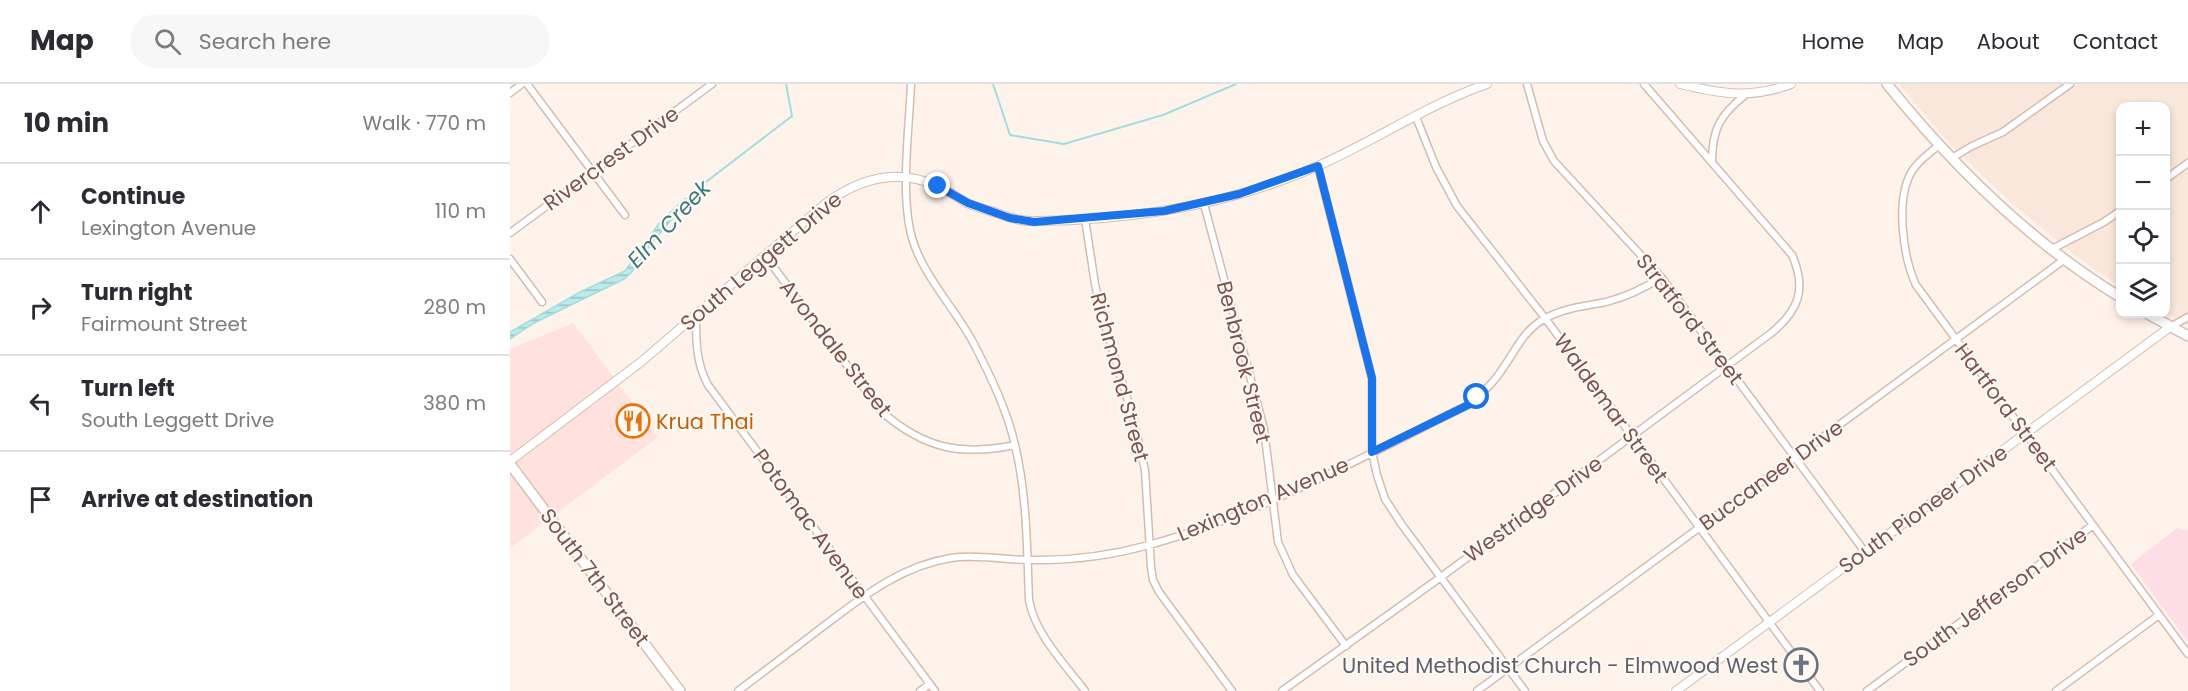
<!DOCTYPE html>
<html lang="en">
<head>
<meta charset="utf-8">
<style>
	:root { --surface:#fff; --page:#f7f7f7; --text:#2b2b33; --muted:#7c7c81; --line:#e1e1e2 }
	body { margin:0; font-family:Poppins,sans-serif; background:var(--page); color:var(--text) }
	.controls { position:absolute; right:18px; top:18px; display:grid; overflow:hidden; border-radius:12px; box-shadow:0 3px 9px #0003 }
	.controls button { width:54px; height:54px; display:grid; place-items:center; padding:0; border:0; border-bottom:2px solid var(--line); background:var(--surface); color:var(--text); font:30px sans-serif }
	.stop { position:absolute; width:18px; height:18px; margin:-14px; border:4px solid #1a73e8; border-radius:50%; background:#fff }
	.stop.end { background:#1a73e8; border-color:#fff; box-shadow:0 2px 6px #0008 }
	.list { margin:0; padding:0; list-style:none }
	h2 { display:flex; justify-content:space-between; align-items:center; height:78px; margin:0; padding:0 24px; font-size:26px }
	h2 small { font-size:20px; font-weight:400; color:var(--muted) }
	.list li { display:grid; grid-template-columns:39px 1fr auto; gap:18px; align-items:center; box-sizing:border-box; height:96px; padding:0 24px; border-top:2px solid var(--line) }
	.list b { display:block; font-size:22px; white-space:nowrap }
	.list p { margin:0; font-size:20px; white-space:nowrap; color:var(--muted) }
	.list em { font-size:20px; font-style:normal; color:var(--muted) }
	.icon { flex:none; width:33px; height:33px; fill:none; stroke:currentColor; stroke-width:2; stroke-linecap:round; stroke-linejoin:round }
	.map { position:relative; flex:none; width:1678px; height:607px; overflow:hidden }
	header { display:flex; align-items:center; gap:36px; box-sizing:border-box; height:84px; padding:0 30px; background:var(--surface); border-bottom:2px solid var(--line) }
	header strong { font-size:28px }
	nav { display:flex; gap:33px; margin-inline-start:auto; font-size:21px }
	.search { width:420px; height:54px; background:var(--page); display:flex; align-items:center; gap:15px; box-sizing:border-box; padding:0 21px; border-radius:33px; color:var(--muted); font-size:22px }
	main { display:flex }
	aside { flex:1; background:var(--surface) }
	.map>svg:first-child { display:block }
	.residential { fill:#f9e7db }
	.commercial { fill:#ffe2de }
	.medical { fill:#fddde6 }
	.water { fill:url(#water-rules); stroke:#a1dedd; stroke-width:1.5 }
	.lines { fill:none; stroke-linecap:round; stroke-linejoin:round }
	.stream { stroke:#a1dedd; stroke-width:2 }
	.minor-casing { stroke:#d5bbb1; stroke-width:9 }
	.tertiary-casing { stroke:#d5bbb1; stroke-width:10 }
	.secondary-casing { stroke:#dabcb0; stroke-width:12 }
	.minor { stroke:#fff; stroke-width:6 }
	.tertiary { stroke:#fff; stroke-width:8 }
	.secondary { stroke:#fff; stroke-width:9 }
	.route { stroke:#1a73e8; stroke-width:8 }
	.labels { text-anchor:middle; dominant-baseline:central; stroke-width:4.5; stroke-linejoin:round; paint-order:stroke }
	.street-label { font-size:21px; fill:#7d544a; stroke:#fff8f3 }
	.food-label { font-size:21px; fill:#c56008; stroke:#fff8f3; text-anchor:start }
	.worship-label { font-size:21px; fill:#5b616d; stroke:#fff8f3; text-anchor:end }
	.water-label { font-size:22px; font-style:italic; fill:#387b7b; stroke:#fff8f3 }
</style>
</head>
<body>
<header>
<strong>Map</strong>
<div class="search"><svg class="icon" aria-label="search" viewBox="0 0 24 24"><circle cx="10" cy="10" r="6"/><path d="M15 15l6 6"/></svg>Search here</div>
<nav><a>Home</a><a>Map</a><a>About</a><a>Contact</a></nav>
</header>
<main>
<aside>
<h2>10 min<small>Walk · 770 m</small></h2>
<ul class="list">
<li><svg class="icon" aria-label="ahead" viewBox="0 0 24 24"><path d="M12 20V5M6 11l6-6 6 6"/></svg><div><b>Continue</b><p>Lexington Avenue</p></div><em>110 m</em></li>
<li><svg class="icon" aria-label="right" viewBox="0 0 24 24"><path d="M7 20v-9h11M14 6l5 5-5 5"/></svg><div><b>Turn right</b><p>Fairmount Street</p></div><em>280 m</em></li>
<li><svg class="icon" aria-label="left" viewBox="0 0 24 24"><path d="M17 20v-9H6M10 6l-5 5 5 5"/></svg><div><b>Turn left</b><p>South Leggett Drive</p></div><em>380 m</em></li>
<li><svg class="icon" aria-label="arrive" viewBox="0 0 24 24"><path d="M6 21V4h12l-3 4 3 4H6"/></svg><div><b>Arrive at destination</b></div></li>
</ul>
</aside>
<div class="map">
<svg width="1678" height="607" viewBox="0 0 1678 607">
	<defs>
		<pattern id="water-rules" width="6" height="5" patternUnits="userSpaceOnUse" patternTransform="scale(1.5)"><rect width="6" height="5" fill="#bcebea"/><path d="M0 2.5h6" fill="none" stroke="#9ec1c0"/></pattern>
	</defs>
	<rect width="100%" height="100%" fill="#fef3eb"/>
	<path class="residential" d="M1389,0H1678V242L1656,229V22H1610V203L1566,172L1498,116L1438,58Z"/>
	<path class="commercial" d="M63,239L148,353L0,464V265Z"/>
	<path class="medical" d="M1667,444L1676,447L1678,445V558L1621,480Z"/>
	<path class="water" d="M175,115L177,118L144,156L121,189L114,195L24,239L0,255V248L70,208L115,187L150,138Z"/>
	<g class="lines">
		<path class="stream" d="M483,0L500,51L554,60L653,31L726,0
			M174,118L188,104L282,32L276,0"/>
		<g class="minor-casing">
			<path id="minor" d="M17,0L115,131
				M401,0C399,46 390,111 402,154C414,194 445,224 464,260C481,293 497,326 505,361C517,411 517,464 519,516C525,550 554,579 575,607
				M1017,0L1033,57L1044,77L1151,193L1355,468
				M0,9L12,0
				M906,33L926,83L947,122L1035,234L1310,607
				M1429,61C1420,69 1409,76 1402,87C1385,115 1393,173 1406,201L1678,570
				M1442,74L1462,62L1493,48L1560,0
				M1202,78C1202,45 1210,31 1235,11
				M808,82L862,295V368L867,391L875,415L892,441L1015,607
				M1656,95L1678,79
				M694,120L754,345L768,458L783,491L836,562
				M575,135L585,200L592,231L623,334L635,386L641,483L643,496L649,508L722,607
				M0,149L202,0
				M1542,165L1594,138L1610,127
				M256,173L372,328C415,365 451,372 505,361
				M0,175L32,218
				M186,232C186,257 186,279 198,301L425,607
				M1660,243L1678,233
				M228,607C256,586 284,565 311,544C351,514 390,482 441,474C466,470 493,476 518,476C560,477 599,472 639,461C751,430 854,372 958,321C971,310 984,299 993,284C1006,266 1013,247 1034,235C1053,224 1075,222 1096,218C1115,213 1135,204 1151,193
				M410,607L420,600
				M772,607L931,493L1260,250C1289,227 1297,205 1282,171L1134,0
				M967,607L1555,175
				M1357,607L1583,441
				M1546,607L1649,531"/>
		</g>
		<g class="tertiary-casing">
			<path id="tertiary" d="M1170,0C1211,10 1241,15 1281,0
				M0,377L131,278L315,120C350,94 388,83 429,103C439,107 448,114 457,119C466,123 477,126 487,129C499,134 513,138 527,137C623,136 721,121 810,81C866,56 919,20 977,0
				M1166,607L1660,243"/>
		</g>
		<g class="secondary-casing">
			<path id="secondary" d="M1377,0C1443,82 1520,158 1610,213
				M1638,230L1678,252
				M0,380L170,607"/>
		</g>
		<use href="#minor" class="minor"/>
		<use href="#tertiary" class="tertiary"/>
		<use href="#secondary" class="secondary"/>
	</g>
	<g class="lines">
		<path class="route" d="M428,102L458,119L500,134L524,138L654,127L729,110L808,82L862,294V368L958,321L967,313"/>
	</g>
	<defs>
		<g id="restaurant-ring" transform="scale(1.725)"><circle r="9.5" fill="#fff8f3" stroke="#e8710a" stroke-width="1.5"/><path d="M-5-6h1v4h1v-4h1v4h1v-4h1v5L-1.5 .5V6h-2V.5L-5-1ZM5-6V6H3V1.5H1.5Q1.5-4 5-6Z" fill="#e8710a"/></g>
		<g id="church-ring" transform="scale(1.725)"><circle r="9.5" fill="#fff8f3" stroke="#6b7280" stroke-width="1.5"/><path d="M-1.2-6h2.4v3.5h3.3v2.4h-3.3V6h-2.4V-.1h-3.3v-2.4h3.3Z" fill="#6b7280"/></g>
	</defs>
	<g fill-rule="evenodd">
		<use href="#restaurant-ring" x="123" y="337"/>
		<use href="#church-ring" x="1291" y="581"/>
	</g>
	<g class="labels">
		<g class="street-label">
			<text transform="translate(101 74) rotate(-36)">Rivercrest Drive</text>
			<text transform="translate(251 177) rotate(-40)">South Leggett Drive</text>
			<text transform="translate(1180 235) rotate(52)">Stratford Street</text>
			<text transform="translate(326 264) rotate(52)">Avondale Street</text>
			<text transform="translate(734 278) rotate(76)">Benbrook Street</text>
			<text transform="translate(610 293) rotate(75)">Richmond Street</text>
			<text transform="translate(1496 323) rotate(53)">Hartford Street</text>
			<text transform="translate(1101 324) rotate(54)">Waldemar Street</text>
			<text transform="translate(1261 391) rotate(-36)">Buccaneer Drive</text>
			<text transform="translate(753 415) rotate(-23)">Lexington Avenue</text>
			<text transform="translate(1023 425) rotate(-36)">Westridge Drive</text>
			<text transform="translate(1413 425) rotate(-36)">South Pioneer Drive</text>
			<text transform="translate(301 440) rotate(54)">Potomac Avenue</text>
			<text transform="translate(85 493) rotate(53)">South 7th Street</text>
			<text transform="translate(1485 513) rotate(-36)">South Jefferson Drive</text>
		</g>
		<g class="food-label">
			<text x="146" y="337">Krua Thai</text>
		</g>
		<g class="worship-label">
			<text x="1268" y="581">United Methodist Church - Elmwood West</text>
		</g>
		<g class="water-label">
			<text transform="translate(159 140) rotate(-47)">Elm Creek</text>
		</g>
	</g>
</svg>
<div class="controls">
<button>+</button>
<button>−</button>
<button><svg class="icon" aria-label="locate" viewBox="0 0 24 24"><circle cx="12" cy="12" r="6"/><path d="M12 2v4M12 18v4M2 12h4M18 12h4"/></svg></button>
<button><svg class="icon" aria-label="layers" viewBox="0 0 24 24"><path d="M12 4l9 5-9 5-9-5zM3 14l9 5 9-5"/></svg></button>
</div>
<div class="stop" style="left:967px;top:313px"></div>
<div class="stop end" style="left:428px;top:102px"></div>
</div>
</main>
</body>
</html>
